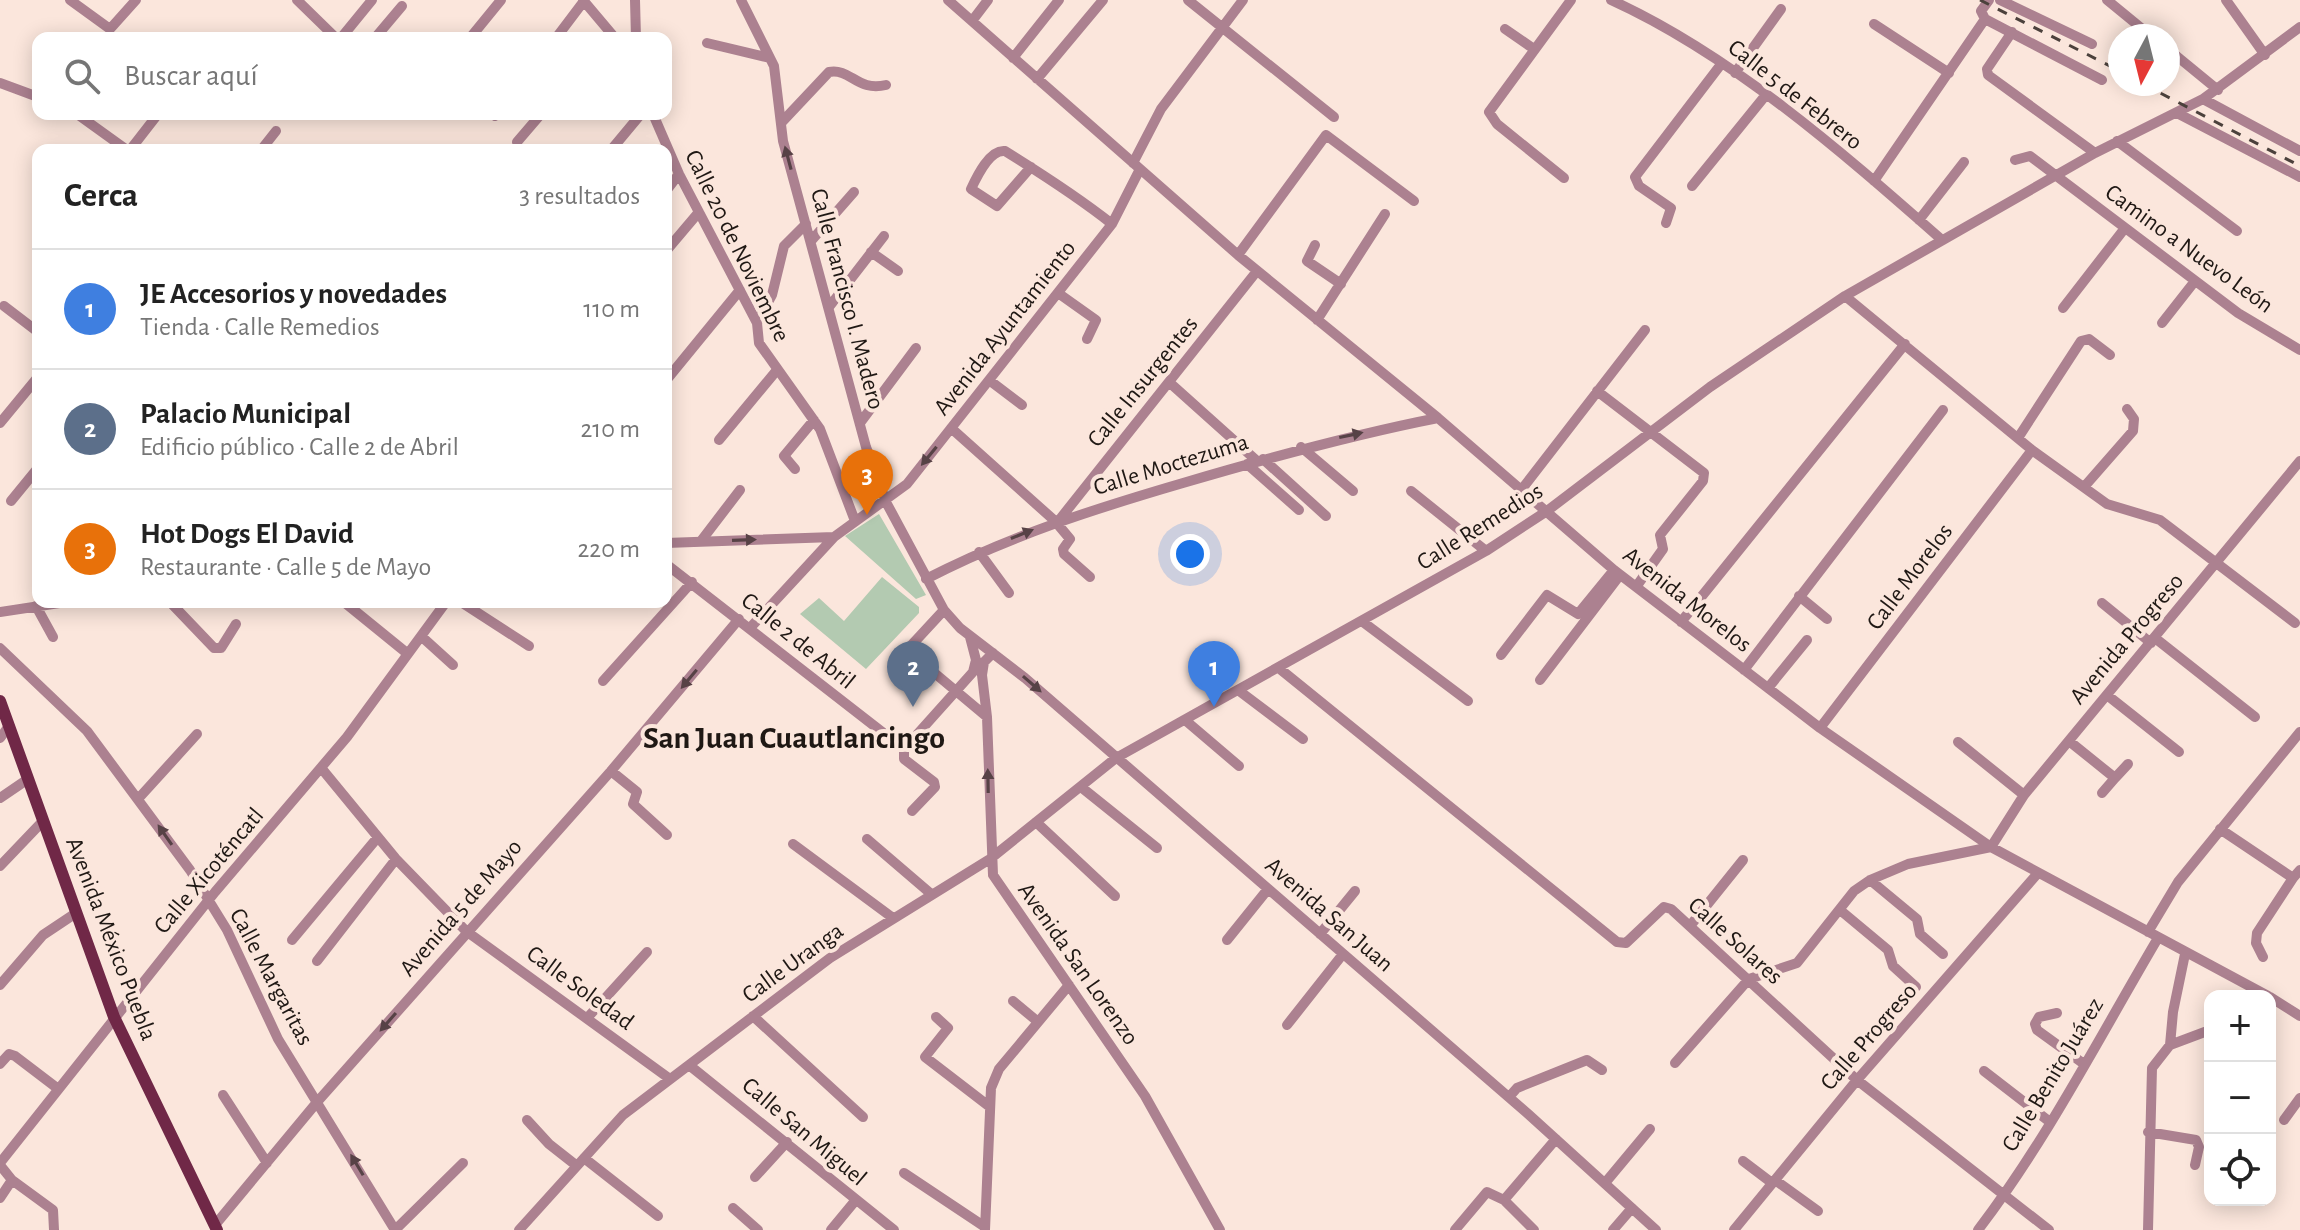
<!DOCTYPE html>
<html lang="es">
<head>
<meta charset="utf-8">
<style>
	:root { --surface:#fff; --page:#f2f2f2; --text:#222; --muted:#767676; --line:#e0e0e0; --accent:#ae2f7f }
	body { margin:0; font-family:"Alegreya Sans",sans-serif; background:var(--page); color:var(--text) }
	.controls { position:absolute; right:24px; bottom:24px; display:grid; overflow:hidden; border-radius:16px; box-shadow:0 4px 20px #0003 }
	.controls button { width:72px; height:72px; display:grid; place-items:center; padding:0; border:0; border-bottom:2px solid var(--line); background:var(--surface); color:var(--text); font:40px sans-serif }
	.compass { position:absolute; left:2108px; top:24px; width:72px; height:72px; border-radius:50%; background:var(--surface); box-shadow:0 4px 20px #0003; rotate:187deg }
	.you { position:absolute; left:1190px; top:554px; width:28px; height:28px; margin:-20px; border:6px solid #fff; border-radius:50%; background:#1a73e8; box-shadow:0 0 0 12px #1a73e833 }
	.badge { display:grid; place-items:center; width:52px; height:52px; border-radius:50%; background:var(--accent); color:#fff; font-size:26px; font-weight:700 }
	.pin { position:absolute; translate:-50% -66px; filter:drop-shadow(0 2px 4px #0008) }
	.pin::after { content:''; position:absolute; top:42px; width:28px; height:24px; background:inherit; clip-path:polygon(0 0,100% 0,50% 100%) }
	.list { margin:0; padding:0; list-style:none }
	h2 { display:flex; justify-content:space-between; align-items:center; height:104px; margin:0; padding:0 32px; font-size:34px }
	h2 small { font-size:26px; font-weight:400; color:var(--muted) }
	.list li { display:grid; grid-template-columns:52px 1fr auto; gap:24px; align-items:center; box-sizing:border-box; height:120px; padding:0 32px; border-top:2px solid var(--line) }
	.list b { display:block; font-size:30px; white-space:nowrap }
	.list p { margin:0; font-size:26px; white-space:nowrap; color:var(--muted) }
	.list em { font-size:26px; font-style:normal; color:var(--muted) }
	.icon { flex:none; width:44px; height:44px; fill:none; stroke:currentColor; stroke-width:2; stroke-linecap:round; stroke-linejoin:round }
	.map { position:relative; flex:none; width:2300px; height:1230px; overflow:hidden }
	.search { position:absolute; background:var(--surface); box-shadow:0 4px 20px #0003; left:32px; top:32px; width:640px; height:88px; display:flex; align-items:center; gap:20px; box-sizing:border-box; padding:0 28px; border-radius:16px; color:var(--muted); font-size:30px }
	.panel { position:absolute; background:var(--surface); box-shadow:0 4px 20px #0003; left:32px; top:144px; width:640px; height:464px; border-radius:16px }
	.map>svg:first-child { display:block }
	.green { fill:#b3cab1 }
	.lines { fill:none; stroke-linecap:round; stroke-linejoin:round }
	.minor { stroke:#ac8190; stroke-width:10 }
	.major { stroke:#702847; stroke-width:12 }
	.rail { stroke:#4b413c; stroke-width:3; stroke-dasharray:10 10; stroke-linecap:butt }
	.oneway { fill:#574246 }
	.labels { text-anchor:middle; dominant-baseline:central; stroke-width:8; stroke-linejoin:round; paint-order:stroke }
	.street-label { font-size:24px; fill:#1f1814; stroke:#fbe6dc }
	.district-label { font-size:32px; font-weight:bold; fill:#1f1814; stroke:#fbe6dc }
</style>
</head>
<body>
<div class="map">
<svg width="2300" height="1230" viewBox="0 0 2300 1230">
	<rect width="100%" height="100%" fill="#fbe6dc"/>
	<path class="green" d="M879,514L926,595L916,599L845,536Z
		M882,577L919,607V613L866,669L800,614L819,598L844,621Z"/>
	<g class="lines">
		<path class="minor" d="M70,0L110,29L136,0
			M297,0L336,38
			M583,0L615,38
			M635,0L636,38
			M741,0L774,66L783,141L866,447L886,502L944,610L960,628L1025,678L1527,1113L1656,1230
			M948,0L1238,255L1438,418L1614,570L1820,728L1991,847L2268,996
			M1188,0L1334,117
			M1611,0C1732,55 1843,153 1942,240
			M2000,0L2092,44
			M2107,0L2151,36
			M2226,0L2265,55
			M1985,19L2102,80
			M972,21L988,0
			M1874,24L1949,73
			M1505,29L1534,49
			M2012,32L1987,69L1988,75L2095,153
			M221,38L222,37
			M341,38L372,0
			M375,38L402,6
			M470,38L501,0
			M556,38L584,1
			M707,43L770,58
			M2168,49L2218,90
			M1013,58L1059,0
			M1735,73L1781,9
			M1037,79L1103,0
			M0,83L38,97
			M2203,99L2300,151
			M2177,113L2300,177
			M77,114L127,150
			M653,114L679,174L757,323L759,343L820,429L855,521
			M495,116L496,114
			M781,123L829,72C851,68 857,92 886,85
			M2117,141L2237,231
			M517,142L541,114
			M130,150L158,114
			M261,150L276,131
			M611,150L641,114
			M2015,160L2030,156L2238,313L2300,350
			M1133,163L1161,109L1243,0
			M1031,167L997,206L971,189C977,176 990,149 1005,151C1042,174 1078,197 1112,224
			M1564,178L1497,124L1489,112L1571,0
			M1874,181L1985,19L1981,11L1989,0
			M1692,186L1765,96
			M666,191L679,174
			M1919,220L1964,162
			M1666,223L1671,208L1639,186L1635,177L1722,63
			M811,241L854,192
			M1315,245L1307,261L1341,284
			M666,251L699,212
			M871,252L898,271
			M1238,255L1326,135L1414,201
			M1058,293L1096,320L1087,339
			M1845,296L2032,450L2107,504L2160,520L2295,623
			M4,306L38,332
			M829,307L884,236
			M2063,308L2125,228
			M1317,320L1385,214
			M757,323L772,295L784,246L806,224
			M2162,323L2195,281
			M668,378L740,290
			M989,380L1022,405
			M1170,383L1257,461
			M1597,391L1704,473L1703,481L1660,535L1663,549L1636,587
			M0,423L38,377
			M860,423L916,348
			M951,428L1055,521L1070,539L1063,549L1064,554L1090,577
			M2018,438L2081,341L2089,339L2110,355
			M719,440L777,370
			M1301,447L1353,491
			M1263,459L1326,516
			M1247,464L1299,510
			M795,469L784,456L814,420
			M2084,487L2133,431L2134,419L2127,409
			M1522,489L1645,330
			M1411,491L1486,551
			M11,501L38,468
			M1060,519L1257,271
			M701,541L740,490
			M666,543L834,537
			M979,552L1009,593
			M666,564L904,749
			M926,579C1009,536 1094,509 1183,483C1268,458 1351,435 1438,418
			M1799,596L1827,619
			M170,602L214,648H221L236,624
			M344,602L408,654
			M461,602L529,646
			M2102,603L2151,643
			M36,606L53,637
			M944,610L907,650L987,717
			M0,612L66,602
			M1363,622L1468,701
			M1681,622L1905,344
			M750,628L834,537L907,484L1112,224L1140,169
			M421,636L453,665
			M2155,638L2255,717
			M0,648L87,731L190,870L227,930L278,1039L395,1230
			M993,653L984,662L982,675L987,717L993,875L1145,1096L1220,1230
			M1501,655L1547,595L1578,614L1614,570
			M1280,669L1617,942L1626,943L1664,907L1671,909L1857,1080L2049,1230
			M1744,670L1943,410
			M1540,680L1620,575
			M603,681L692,582
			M1768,688L1807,640
			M1238,690L1303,739
			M2107,695L2179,752
			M1185,720L1239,766
			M1820,728L2032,450
			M0,738L9,726
			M2069,741L2115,778L2102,793
			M1958,742L2024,795
			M904,749L973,672L976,660L970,637
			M904,749V759L934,782L935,787L912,811
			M322,769L396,859L466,931L670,1079
			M611,771L637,792L633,804L667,835
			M2115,778L2128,764
			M1081,787L1157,848
			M0,798L28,779
			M138,799L197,734
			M1036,822L1115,896
			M2220,829L2293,878L2300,870
			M867,839L930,893
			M793,844L893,918
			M0,866L43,821
			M1870,880L1917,919L1920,934L1943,954
			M1840,910L1888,950L1893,966L1916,987
			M1690,926L1743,860
			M2148,932L2178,882L2300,732
			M1320,934L1355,891
			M292,940L378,837
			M1227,940L1268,889
			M2263,957L2256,943L2257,933L2293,878
			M317,961L396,859
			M0,985L43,935L76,913
			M2270,997L2300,1016
			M1013,1001L1037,1021
			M2057,1013L2039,1017L2035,1024L2037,1030L2084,1064
			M753,1016L863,1117
			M588,1017L647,952
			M936,1017L948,1028L925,1057L990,1107
			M1287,1025L1343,954
			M2170,1045L2173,1012L2185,954
			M1675,1063L1749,979L1797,963L1854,891L1870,880L1908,864L1991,847L2024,795L2300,461
			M0,1064L9,1054L15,1056L57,1088
			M689,1065L894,1230
			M1984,1071L2050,1122
			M223,1095L267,1163
			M1509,1097L1517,1088L1587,1060L1602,1070
			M527,1120L549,1144L577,1166
			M2284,1120L2300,1098
			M2148,1132L2196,1140L2199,1147L2195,1165
			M584,1158L658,1216
			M1743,1161L1772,1183
			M0,1163L215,892L347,737L446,602
			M0,1165L12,1180L0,1198
			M904,1173L985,1227
			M755,1177L787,1142
			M12,1180L53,1210L54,1230
			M1775,1180L1818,1211
			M1605,1183L1650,1129
			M1504,1200L1556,1139
			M733,1208L758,1230
			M215,1225L318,1101L611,771L739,619
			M395,1230L463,1163
			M519,1230L623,1115L830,958L990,859L1116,758L1486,551L1547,511L1710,387L1845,296L2095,153L2203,99L2300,27
			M831,1230L855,1201
			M985,1230L991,1088L999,1069L1069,985
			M1455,1230L1487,1192L1504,1200L1534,1230
			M1613,1230L1632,1208
			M1734,1230L1857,1080L2038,873
			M1978,1230C2047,1140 2100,1036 2158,938
			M2148,1230L2152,1068L2170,1045L2210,1030"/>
		<path class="major" d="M0,701L114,1017L217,1230"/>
		<path class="rail" d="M1980,0L2120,71
			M2143,84L2300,166"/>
	</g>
	<defs><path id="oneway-solid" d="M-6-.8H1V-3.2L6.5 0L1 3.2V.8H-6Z" transform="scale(2)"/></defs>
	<g class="oneway">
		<use href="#oneway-solid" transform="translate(788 158) rotate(-105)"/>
		<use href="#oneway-solid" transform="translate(1351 435) rotate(-12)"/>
		<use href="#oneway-solid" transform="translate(929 456) rotate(129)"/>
		<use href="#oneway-solid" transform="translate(1022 534) rotate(-22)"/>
		<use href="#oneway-solid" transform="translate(744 540) rotate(-2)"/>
		<use href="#oneway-solid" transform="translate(689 679) rotate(130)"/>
		<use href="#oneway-solid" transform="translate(1032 684) rotate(41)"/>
		<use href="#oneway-solid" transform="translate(988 781) rotate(-91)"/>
		<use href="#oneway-solid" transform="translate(165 835) rotate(-125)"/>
		<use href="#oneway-solid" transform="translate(388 1022) rotate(131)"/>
		<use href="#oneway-solid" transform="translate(357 1165) rotate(-121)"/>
	</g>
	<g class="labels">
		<g class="street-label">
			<text transform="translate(1795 95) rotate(38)">Calle 5 de Febrero</text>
			<text transform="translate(737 246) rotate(64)">Calle 20 de Noviembre</text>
			<text transform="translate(2189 249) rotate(36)">Camino a Nuevo León</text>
			<text transform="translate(847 299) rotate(75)">Calle Francisco I. Madero</text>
			<text transform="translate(1005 328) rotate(-52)">Avenida Ayuntamiento</text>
			<text transform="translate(1143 382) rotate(-51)">Calle Insurgentes</text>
			<text transform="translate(1171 465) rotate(-17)">Calle Moctezuma</text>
			<text transform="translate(1480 527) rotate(-32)">Calle Remedios</text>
			<text transform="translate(1910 577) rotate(-53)">Calle Morelos</text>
			<text transform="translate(1687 600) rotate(38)">Avenida Morelos</text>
			<text transform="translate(2127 639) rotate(-50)">Avenida Progreso</text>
			<text transform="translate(798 641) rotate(39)">Calle 2 de Abril</text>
			<text transform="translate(209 871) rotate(-50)">Calle Xicoténcatl</text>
			<text transform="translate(461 908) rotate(-49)">Avenida 5 de Mayo</text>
			<text transform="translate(1329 915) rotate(41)">Avenida San Juan</text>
			<text transform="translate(111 939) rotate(69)">Avenida México Puebla</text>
			<text transform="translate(1735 941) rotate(42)">Calle Solares</text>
			<text transform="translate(793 963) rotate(-36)">Calle Uranga</text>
			<text transform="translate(1078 964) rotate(55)">Avenida San Lorenzo</text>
			<text transform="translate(271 977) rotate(62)">Calle Margaritas</text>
			<text transform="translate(580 988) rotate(36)">Calle Soledad</text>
			<text transform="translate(1869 1037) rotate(-49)">Calle Progreso</text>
			<text transform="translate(2053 1075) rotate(-59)">Calle Benito Juárez</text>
			<text transform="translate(804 1132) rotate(40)">Calle San Miguel</text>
		</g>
		<g class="district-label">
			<text x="794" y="738">San Juan Cuautlancingo</text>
		</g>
	</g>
</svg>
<div class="controls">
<button>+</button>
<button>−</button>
<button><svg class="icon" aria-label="locate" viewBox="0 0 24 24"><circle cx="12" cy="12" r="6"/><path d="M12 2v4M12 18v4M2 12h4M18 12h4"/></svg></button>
</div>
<svg class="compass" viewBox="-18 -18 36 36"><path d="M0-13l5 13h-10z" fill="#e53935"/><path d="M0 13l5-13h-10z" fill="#767676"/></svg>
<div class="you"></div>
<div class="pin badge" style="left:1214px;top:707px;background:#3f7fe0">1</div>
<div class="pin badge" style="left:913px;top:707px;background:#5c6f8a">2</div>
<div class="pin badge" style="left:867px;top:515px;background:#e8710a">3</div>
<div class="search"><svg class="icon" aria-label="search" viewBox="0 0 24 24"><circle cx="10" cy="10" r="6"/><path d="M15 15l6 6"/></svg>Buscar aquí</div>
<section class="panel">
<h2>Cerca<small>3 resultados</small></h2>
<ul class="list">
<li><span class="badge" style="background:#3f7fe0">1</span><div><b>JE Accesorios y novedades</b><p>Tienda · Calle Remedios</p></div><em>110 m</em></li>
<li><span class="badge" style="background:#5c6f8a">2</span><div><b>Palacio Municipal</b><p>Edificio público · Calle 2 de Abril</p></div><em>210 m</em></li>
<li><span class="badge" style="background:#e8710a">3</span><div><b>Hot Dogs El David</b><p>Restaurante · Calle 5 de Mayo</p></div><em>220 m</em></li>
</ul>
</section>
</div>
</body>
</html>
